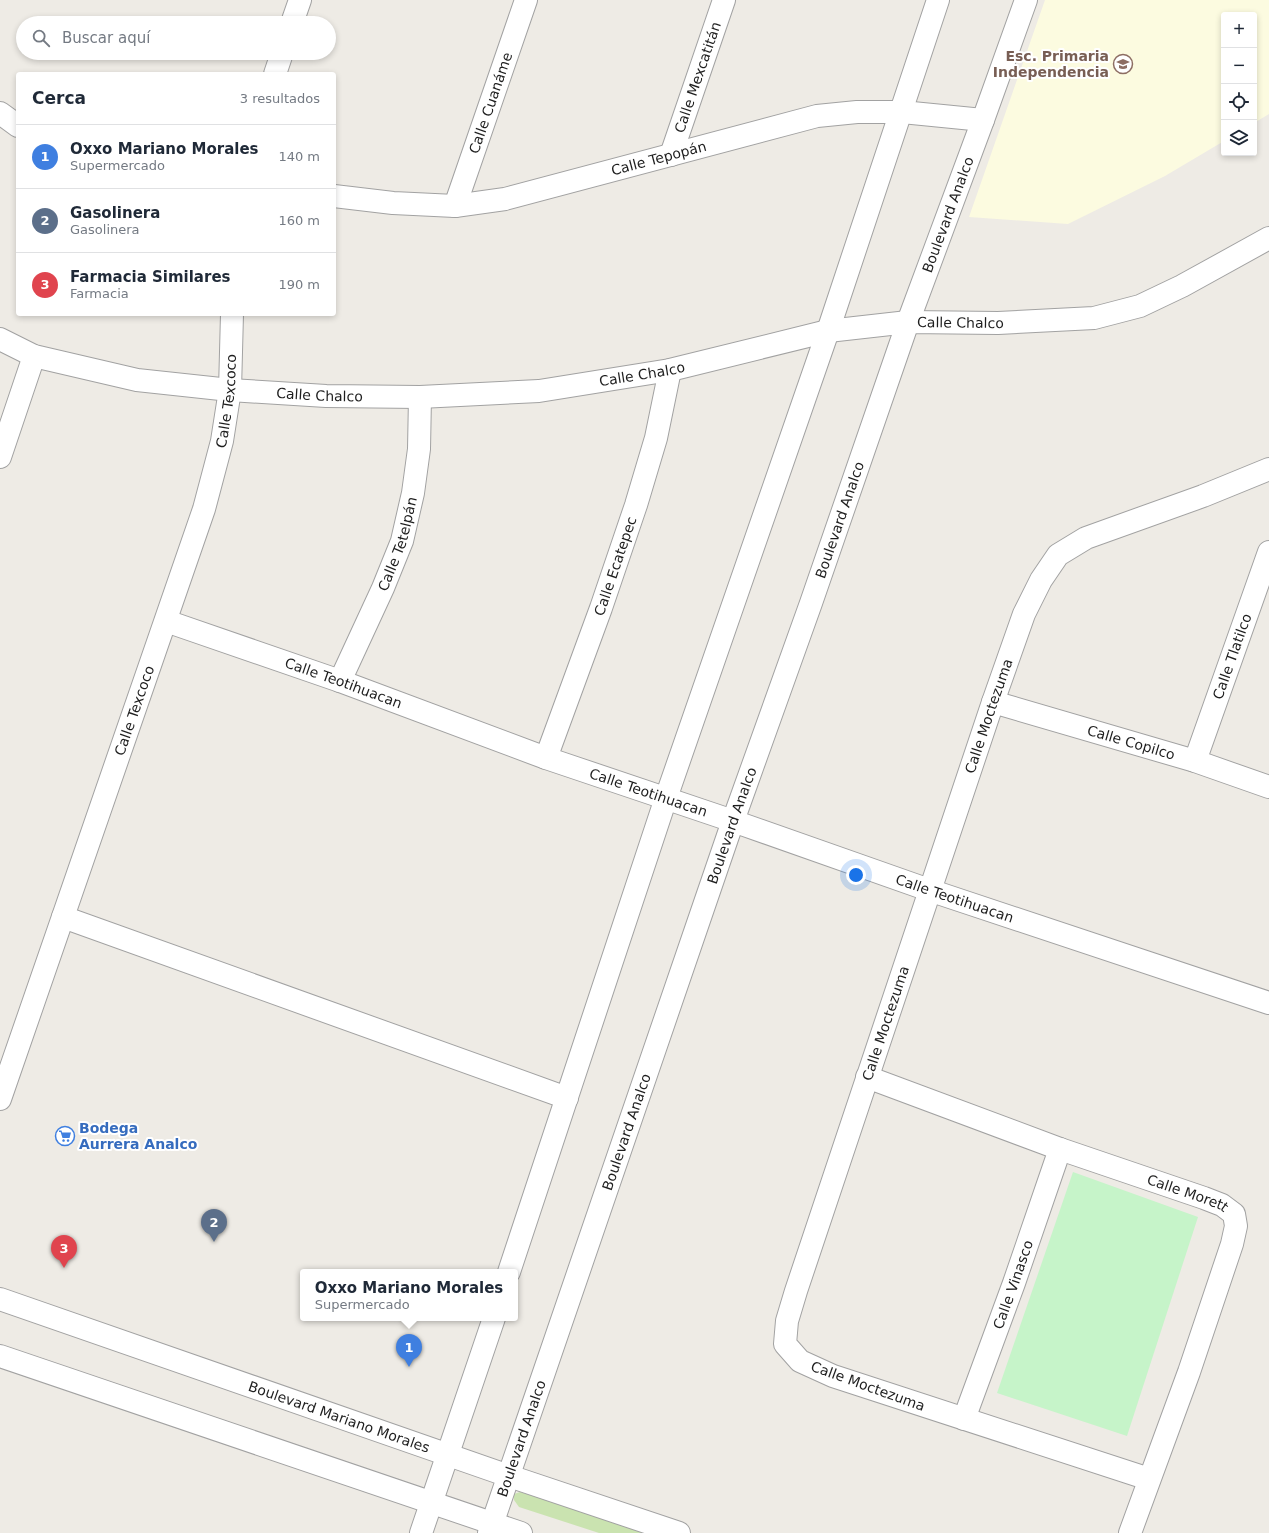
<!DOCTYPE html>
<html lang="es">
<head>
<meta charset="utf-8">
<style>
	:root { --surface:#fff; --page:#f2f2f3; --text:#1f2937; --muted:#747a83; --line:#e0e1e3; --accent:#111827 }
	body { margin:0; font-family:"DejaVu Sans",sans-serif; background:var(--page); color:var(--text) }
	.controls { position:absolute; right:12px; top:12px; display:grid; overflow:hidden; border-radius:4px; box-shadow:0 2px 6px #0003 }
	.controls button { width:36px; height:36px; display:grid; place-items:center; padding:0; border:0; border-bottom:1px solid var(--line); background:var(--surface); color:var(--text); font:20px sans-serif }
	.you { position:absolute; left:856px; top:875px; width:14px; height:14px; margin:-10px; border:3px solid #fff; border-radius:50%; background:#1a73e8; box-shadow:0 0 0 6px #1a73e833 }
	.badge { display:grid; place-items:center; width:26px; height:26px; border-radius:50%; background:var(--accent); color:#fff; font-size:13px; font-weight:700 }
	.pin { position:absolute; translate:-50% -33px; filter:drop-shadow(0 1px 2px #0008) }
	.pin::after { content:''; position:absolute; top:21px; width:14px; height:12px; background:inherit; clip-path:polygon(0 0,100% 0,50% 100%) }
	.popup { position:absolute; left:300px; top:1269px; width:218px; height:52px; box-sizing:border-box; display:grid; place-content:center; border-radius:4px; background:var(--surface); filter:drop-shadow(0 1px 3px #0005); font-size:13px; white-space:nowrap; color:var(--muted) }
	.popup b { font-size:15px; color:var(--text) }
	.popup::after { content:''; position:absolute; left:50%; top:100%; margin-left:-8px; border:8px solid transparent; border-top-color:var(--surface) }
	.list { margin:0; padding:0; list-style:none }
	h2 { display:flex; justify-content:space-between; align-items:center; height:52px; margin:0; padding:0 16px; font-size:17px }
	h2 small { font-size:13px; font-weight:400; color:var(--muted) }
	.list li { display:grid; grid-template-columns:26px 1fr auto; gap:12px; align-items:center; box-sizing:border-box; height:64px; padding:0 16px; border-top:1px solid var(--line) }
	.list b { display:block; font-size:15px; white-space:nowrap }
	.list p { margin:0; font-size:13px; white-space:nowrap; color:var(--muted) }
	.list em { font-size:13px; font-style:normal; color:var(--muted) }
	.icon { flex:none; width:22px; height:22px; fill:none; stroke:currentColor; stroke-width:2; stroke-linecap:round; stroke-linejoin:round }
	.map { position:relative; flex:none; width:1269px; height:1533px; overflow:hidden }
	.search { position:absolute; background:var(--surface); box-shadow:0 2px 6px #0003; left:16px; top:16px; width:320px; height:44px; display:flex; align-items:center; gap:10px; box-sizing:border-box; padding:0 14px; border-radius:22px; color:var(--muted); font-size:15px }
	.panel { position:absolute; background:var(--surface); box-shadow:0 2px 6px #0003; left:16px; top:72px; width:320px; height:244px; border-radius:4px }
	.map>svg:first-child { display:block }
	.education { fill:#fcfbe0 }
	.grass { fill:#cae3b0 }
	.park { fill:#c6f4c9 }
	.lines { fill:none; stroke-linecap:round; stroke-linejoin:round }
	.minor-casing { stroke:#a2a2a2; stroke-width:24 }
	.minor { stroke:#fff; stroke-width:22 }
	.labels { text-anchor:middle; dominant-baseline:central; stroke-width:4; stroke-linejoin:round; paint-order:stroke }
	.education-label { font-size:14px; font-weight:bold; fill:#785e54; stroke:#fff; text-anchor:end }
	.street-label { font-size:14px; fill:#1e1e1e; stroke:#fff }
	.shop-label { font-size:14px; font-weight:bold; fill:#366cbe; stroke:#fff; text-anchor:start }
</style>
</head>
<body>
<div class="map">
<svg width="1269" height="1533" viewBox="0 0 1269 1533">
	<rect width="100%" height="100%" fill="#eeebe5"/>
	<path class="education" d="M1045,0H1269V114L1254,123V15H1224V141L1165,176L1068,224L969,217Z"/>
	<path class="grass" d="M520,1492L540,1498L647,1533H599L519,1507L514,1500V1494Z"/>
	<path class="park" d="M1073,1172L1198,1217L1127,1436L997,1393Z"/>
	<g class="lines">
		<g class="minor-casing">
			<g id="minor">
				<path d="M292,23L300,0"/>
				<path d="M275,74L282,53"/>
				<path d="M0,113L18,126"/>
				<path id="s1" d="M671,155L724,0"/>
				<path id="s2" d="M334,196L393,203L455,206L505,199L817,116L857,112H902L983,120"/>
				<path id="s3" d="M455,206L526,0"/>
				<path id="s4" d="M0,339L34,356L137,380L230,390L326,396L420,397L539,391L670,370L828,331L908,322L998,323L1094,318L1140,306L1182,286L1269,238"/>
				<path d="M0,457L34,356"/>
				<path id="s5" d="M166,621L340,681L546,758L733,821L929,890L1269,1003"/>
				<path id="s6" d="M340,681L383,588L402,541L413,493L419,449L420,397"/>
				<path id="s7" d="M993,702L1195,761L1269,787"/>
				<path id="s8" d="M546,758L601,608L636,505L656,438L670,370"/>
				<path id="s9" d="M1195,761L1269,552"/>
				<path d="M63,917L567,1098"/>
				<path id="s10" d="M867,1077L1060,1149L1204,1198L1222,1205L1234,1214L1236,1226L1232,1244L1189,1372L1130,1533"/>
				<path id="s11" d="M0,1099L204,509L222,441L230,390L232,314"/>
				<path d="M509,1272L666,798L828,331L938,0"/>
				<path id="s12" d="M0,1299L509,1476L679,1533"/>
				<path d="M0,1356L521,1533"/>
				<path id="s13" d="M964,1419L1014,1283L1060,1149"/>
				<path id="s14" d="M1149,1479L833,1376L800,1361L785,1344L787,1321L796,1291L993,702L1024,614L1041,580L1058,555L1086,538L1203,496L1269,469"/>
				<path d="M421,1533L494,1318"/>
				<path id="s15" d="M489,1533L733,821L811,603L908,322L983,120L1026,0"/>
			</g>
		</g>
		<use href="#minor" class="minor"/>
	</g>
	<defs>
		<g id="school-ring" transform="scale(1)"><circle r="9.5" fill="#fff" stroke="#8d6e63" stroke-width="1.5"/><path d="M0-5L7-2L0 1L-7-2ZM-4 1L0 2.5L4 1V4Q0 6-4 4Z" fill="#8d6e63"/></g>
		<g id="supermarket-ring" transform="scale(1)"><circle r="9.5" fill="#fff" stroke="#3f7fe0" stroke-width="1.5"/><path d="M-6-5.5h2.5l.6 2H6L4.5 2H-2.5L-4.4-4H-6ZM-1.5 3.2a1.3 1.3 0 1 0 .1 0ZM3 3.2a1.3 1.3 0 1 0 .1 0Z" fill="#3f7fe0"/></g>
	</defs>
	<g fill-rule="evenodd">
		<use href="#school-ring" x="1123" y="64"/>
		<use href="#supermarket-ring" x="65" y="1136"/>
	</g>
	<g class="labels">
		<g class="education-label">
			<text x="1109" y="56">Esc. Primaria<tspan x="1109" dy="16">Independencia</tspan></text>
		</g>
		<g class="street-label">
			<text stroke="none"><textPath href="#s1" startOffset="82">Calle Mexcatitán</textPath></text>
			<text stroke="none"><textPath href="#s3" startOffset="109">Calle Cuanáme</textPath></text>
			<text stroke="none"><textPath href="#s2" startOffset="331">Calle Tepopán</textPath></text>
			<text stroke="none"><textPath href="#s15" startOffset="1396">Boulevard Analco</textPath></text>
			<text stroke="none"><textPath href="#s4" startOffset="975">Calle Chalco</textPath></text>
			<text stroke="none"><textPath href="#s4" startOffset="651">Calle Chalco</textPath></text>
			<text stroke="none"><textPath href="#s4" startOffset="327">Calle Chalco</textPath></text>
			<text stroke="none"><textPath href="#s11" startOffset="735">Calle Texcoco</textPath></text>
			<text stroke="none"><textPath href="#s15" startOffset="1072">Boulevard Analco</textPath></text>
			<text stroke="none"><textPath href="#s6" startOffset="149">Calle Tetelpán</textPath></text>
			<text stroke="none"><textPath href="#s8" startOffset="204">Calle Ecatepec</textPath></text>
			<text stroke="none"><textPath href="#s9" startOffset="111">Calle Tlatilco</textPath></text>
			<text stroke="none"><textPath href="#s5" startOffset="188">Calle Teotihuacan</textPath></text>
			<text stroke="none"><textPath href="#s11" startOffset="411">Calle Texcoco</textPath></text>
			<text stroke="none"><textPath href="#s14" startOffset="1052">Calle Moctezuma</textPath></text>
			<text stroke="none"><textPath href="#s7" startOffset="144">Calle Copilco</textPath></text>
			<text stroke="none"><textPath href="#s5" startOffset="512">Calle Teotihuacan</textPath></text>
			<text stroke="none"><textPath href="#s15" startOffset="748">Boulevard Analco</textPath></text>
			<text stroke="none"><textPath href="#s5" startOffset="836">Calle Teotihuacan</textPath></text>
			<text stroke="none"><textPath href="#s14" startOffset="728">Calle Moctezuma</textPath></text>
			<text stroke="none"><textPath href="#s15" startOffset="424">Boulevard Analco</textPath></text>
			<text stroke="none"><textPath href="#s10" startOffset="341">Calle Morett</textPath></text>
			<text stroke="none"><textPath href="#s13" startOffset="143">Calle Vinasco</textPath></text>
			<text transform="translate(868 1386) rotate(20)">Calle Moctezuma</text>
			<text stroke="none"><textPath href="#s12" startOffset="359">Boulevard Mariano Morales</textPath></text>
			<text stroke="none"><textPath href="#s15" startOffset="100">Boulevard Analco</textPath></text>
		</g>
		<g class="shop-label">
			<text x="79" y="1128">Bodega<tspan x="79" dy="16">Aurrera Analco</tspan></text>
		</g>
	</g>
</svg>
<div class="controls">
<button>+</button>
<button>−</button>
<button><svg class="icon" aria-label="locate" viewBox="0 0 24 24"><circle cx="12" cy="12" r="6"/><path d="M12 2v4M12 18v4M2 12h4M18 12h4"/></svg></button>
<button><svg class="icon" aria-label="layers" viewBox="0 0 24 24"><path d="M12 4l9 5-9 5-9-5zM3 14l9 5 9-5"/></svg></button>
</div>
<div class="you"></div>
<div class="pin badge" style="left:409px;top:1367px;background:#3f7fe0">1</div>
<div class="popup"><b>Oxxo Mariano Morales</b>Supermercado</div>
<div class="pin badge" style="left:214px;top:1242px;background:#5c6f8a">2</div>
<div class="pin badge" style="left:64px;top:1268px;background:#e0444e">3</div>
<div class="search"><svg class="icon" aria-label="search" viewBox="0 0 24 24"><circle cx="10" cy="10" r="6"/><path d="M15 15l6 6"/></svg>Buscar aquí</div>
<section class="panel">
<h2>Cerca<small>3 resultados</small></h2>
<ul class="list">
<li><span class="badge" style="background:#3f7fe0">1</span><div><b>Oxxo Mariano Morales</b><p>Supermercado</p></div><em>140 m</em></li>
<li><span class="badge" style="background:#5c6f8a">2</span><div><b>Gasolinera</b><p>Gasolinera</p></div><em>160 m</em></li>
<li><span class="badge" style="background:#e0444e">3</span><div><b>Farmacia Similares</b><p>Farmacia</p></div><em>190 m</em></li>
</ul>
</section>
</div>
</body>
</html>
